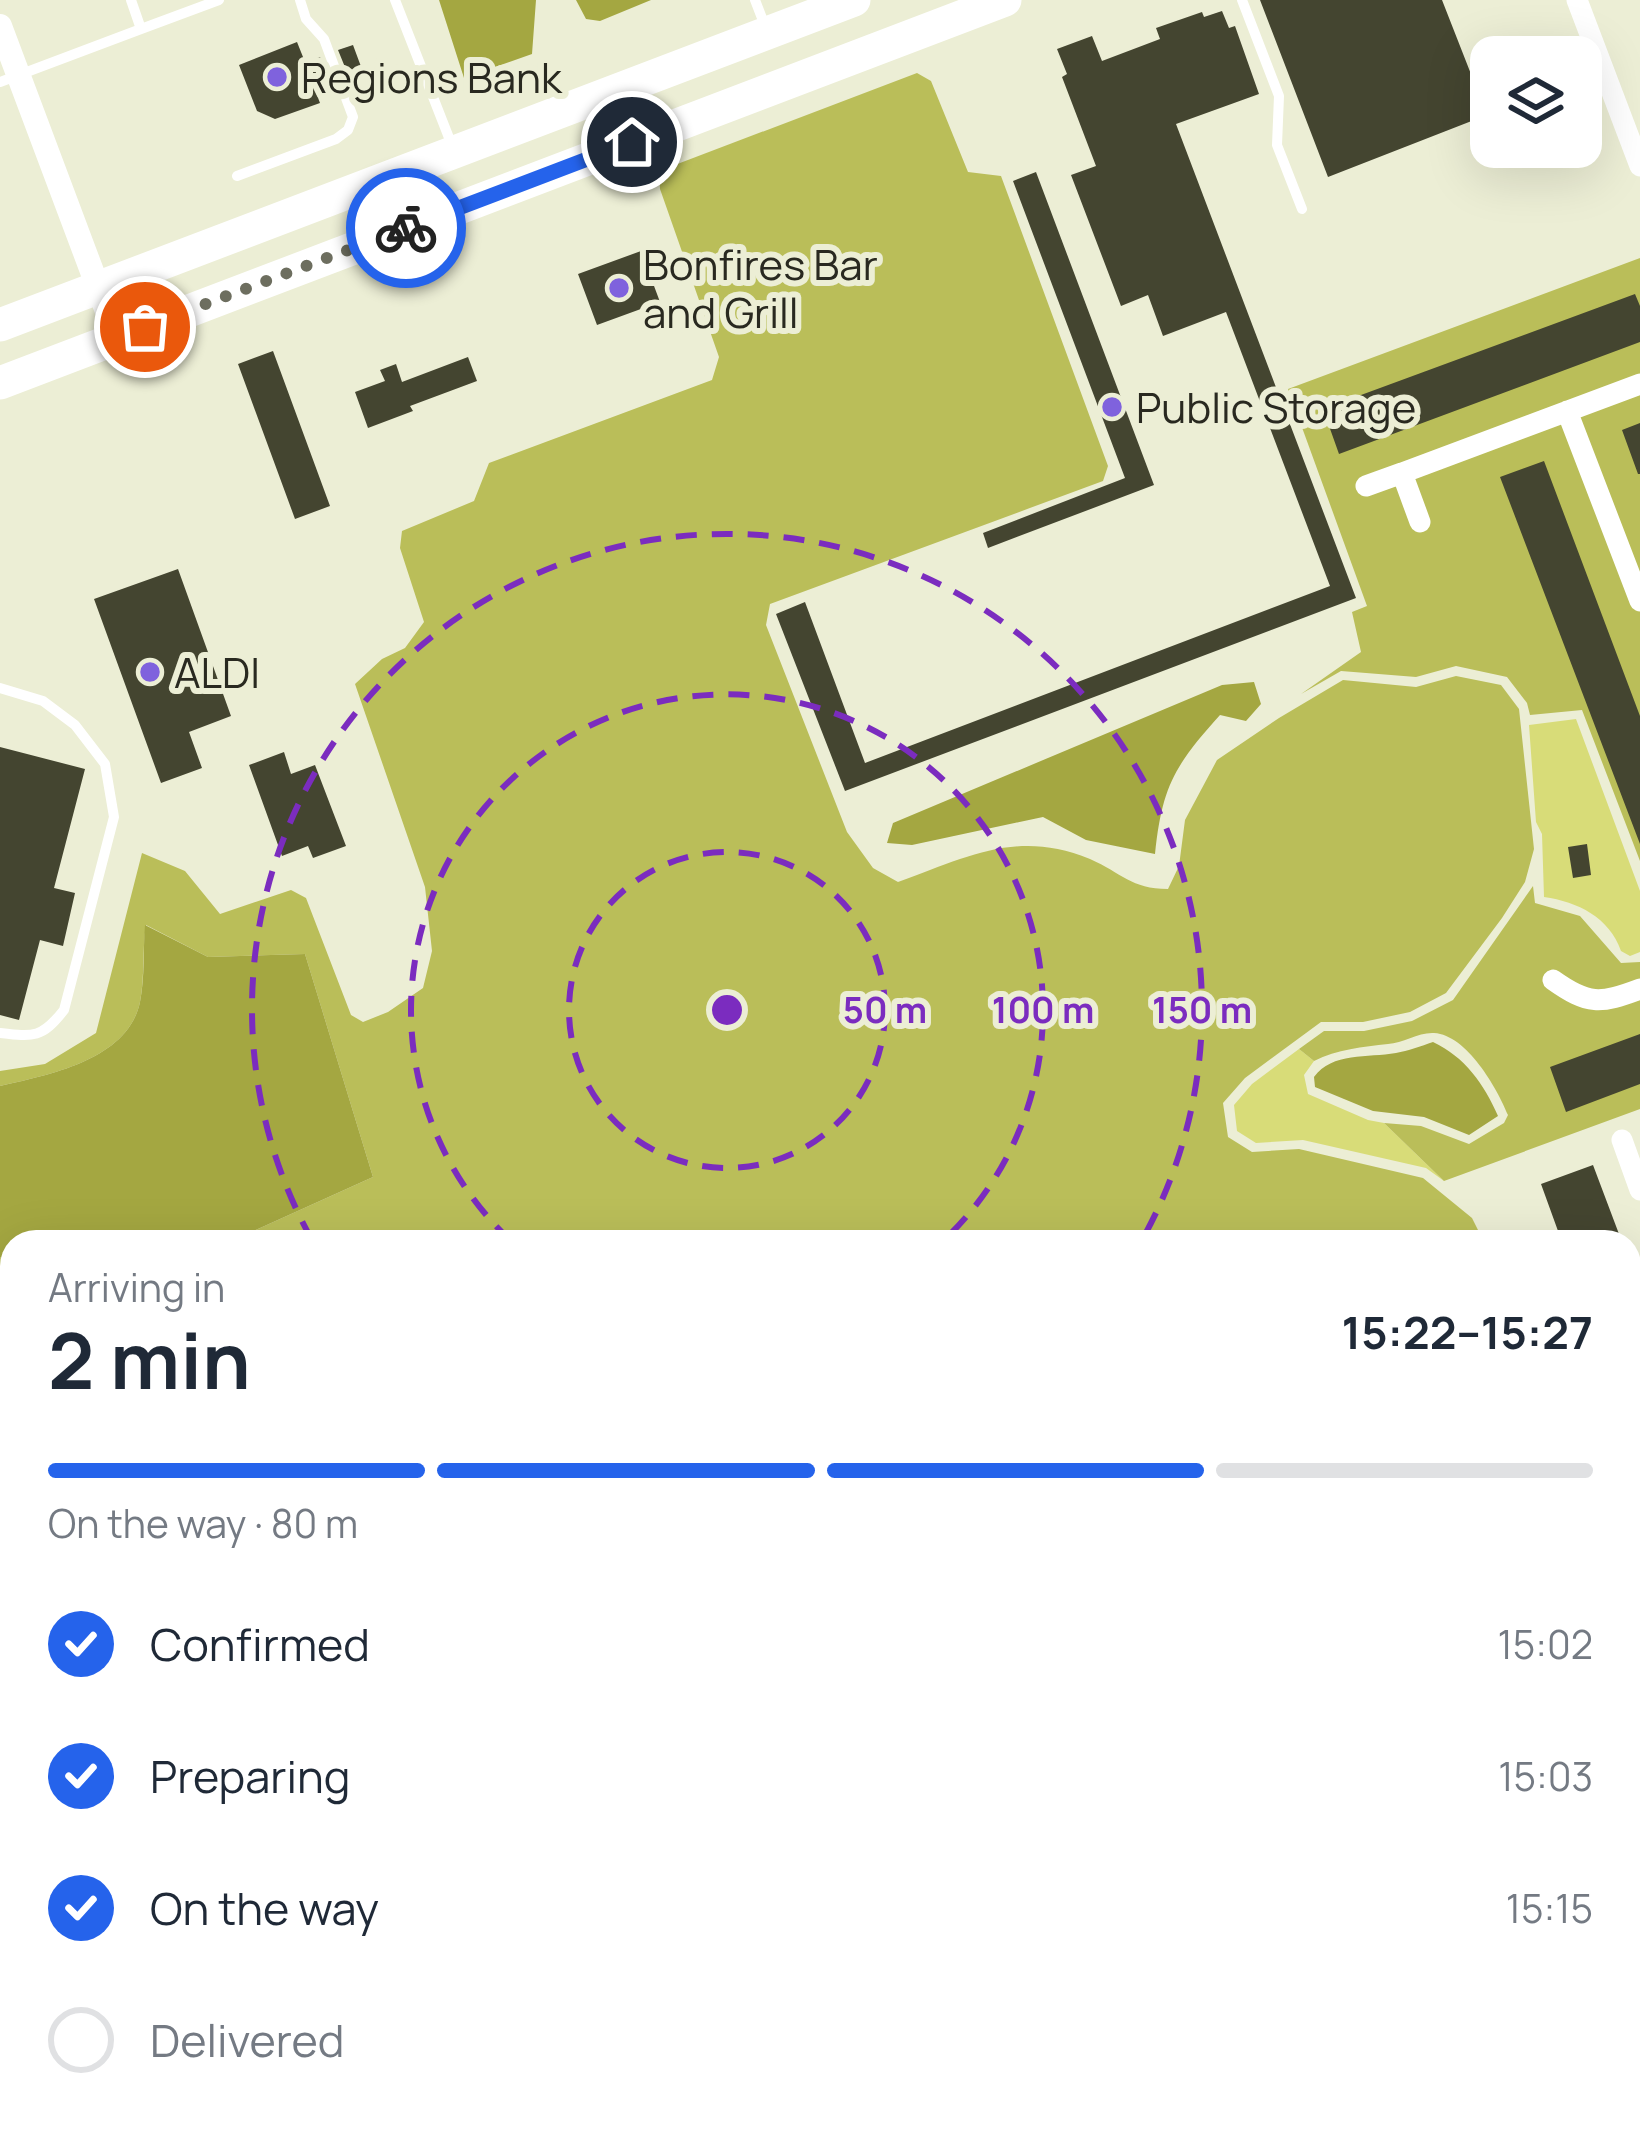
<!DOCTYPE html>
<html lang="en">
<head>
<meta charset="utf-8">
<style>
	body { margin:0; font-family:Manrope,sans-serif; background:#f2f2f3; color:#1f2937; height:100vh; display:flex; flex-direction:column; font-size:45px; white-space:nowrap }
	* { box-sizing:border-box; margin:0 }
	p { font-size:39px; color:#747a83 }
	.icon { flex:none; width:66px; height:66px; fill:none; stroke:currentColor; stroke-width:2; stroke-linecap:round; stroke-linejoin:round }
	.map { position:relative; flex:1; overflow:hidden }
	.sheet { position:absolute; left:0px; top:1230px; width:1641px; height:900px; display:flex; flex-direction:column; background:#fff; border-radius:36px 36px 0 0; box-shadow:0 12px 48px #0002 }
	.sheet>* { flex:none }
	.tools { position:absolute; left:1470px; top:36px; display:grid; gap:24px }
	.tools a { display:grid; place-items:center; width:132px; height:132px; border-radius:24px; background:#fff; box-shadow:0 12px 48px #0002; font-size:60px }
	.pin { position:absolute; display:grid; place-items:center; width:102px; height:102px; color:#fff; margin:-51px; border:6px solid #fff; border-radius:50%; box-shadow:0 3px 12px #0007 }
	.courier { position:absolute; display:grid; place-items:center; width:120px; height:120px; margin:-60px; border:9px solid #2563eb; border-radius:50%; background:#fff; color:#222; box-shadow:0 3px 15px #0007 }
	.overview em { font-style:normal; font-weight:700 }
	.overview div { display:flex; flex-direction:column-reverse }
	.overview { display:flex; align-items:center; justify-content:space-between; height:204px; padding:0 48px }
	h1 { font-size:78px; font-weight:700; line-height:90px }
	.bar { display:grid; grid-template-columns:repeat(4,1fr); gap:18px 12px; align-content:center; height:144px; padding:0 48px }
	.bar i { height:15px; border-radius:9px; background:#e0e1e3 }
	.bar .current { background:#2563eb }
	.bar p { grid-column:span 4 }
	ol { padding:0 48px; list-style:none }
	li { display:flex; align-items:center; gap:36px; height:132px }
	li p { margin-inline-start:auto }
	li .icon { padding:12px; border-radius:50%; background:#2563eb; color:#fff; stroke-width:4 }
	li:last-child { color:#747a83 }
	li i { width:66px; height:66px; border:6px solid #e0e1e3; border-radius:50% }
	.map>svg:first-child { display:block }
</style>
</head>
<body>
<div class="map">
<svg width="1640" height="2130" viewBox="0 0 1640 2130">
	<rect width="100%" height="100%" fill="#eceed5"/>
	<path fill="#d8dc78" d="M1576 719 1640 891V952L1630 956 1621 951C1609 917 1578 902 1544 897L1542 834 1536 822 1529 725Z
		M1299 1049 1314 1061 1304 1075 1308 1094 1368 1120 1384 1123 1444 1181 1426 1168 1303 1140 1256 1143 1237 1131 1234 1105 1252 1084Z"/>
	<path fill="#babe59" d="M917 73 931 81 968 172 1001 176 1108 466 1103 481 770 604 766 625 847 832 873 868 898 882C968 857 1017 829 1090 859 1122 873 1131 889 1168 889L1179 866 1185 820 1217 760 1279 718 1343 680 1416 687 1456 676 1501 685 1519 709 1534 849 1525 882 1502 918 1446 993 1410 1012 1363 1022H1321L1245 1078 1223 1103 1228 1137 1252 1152 1299 1149 1423 1178 1472 1218 1484 1242H189L249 1233 373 1177 305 954 208 957 146 925C142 949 145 977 140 1002 128 1060 48 1075 0 1086V1071L45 1064 96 1033 142 853 185 871 220 914 291 890 306 898 351 1015 363 1022 388 1012 423 988 432 951 425 887 355 684 382 659 405 648 424 622 400 548 402 531 474 501 489 463 712 380 719 357 660 189 659 171Z
		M1640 258V861L1582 710 1530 715 1527 703 1507 677 1456 666 1416 677 1341 671 1301 694 1361 652 1352 612 1367 606 1288 389Z
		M1533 886 1535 903 1580 916 1621 963 1640 962V1109L1444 1181 1384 1123 1421 1126 1469 1144 1504 1123 1508 1115C1497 1088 1467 1035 1434 1033 1419 1032 1403 1043 1388 1044 1363 1047 1337 1049 1314 1061L1299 1049 1324 1031H1364L1412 1021 1453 1000Z
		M0 1257 12 1265V1906L0 1910Z
		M1629 1644 1640 1654V2130H1244L1242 2118H1629Z
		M923 2118H1020L1024 2130H927Z"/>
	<path fill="#a4a741" d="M439 0H536L532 54 464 78Z
		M576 0H651L600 21 586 19Z
		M1254 682 1261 704 1246 721 1220 715C1175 765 1162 786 1155 854L1086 840 1043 817 912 845 887 843 893 823 1222 685Z
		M145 925 208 957 305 954 373 1177 249 1233 189 1242H12V1265L0 1257V1086C48 1075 128 1060 140 1002 145 977 143 949 145 925Z
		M1433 1042C1465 1057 1484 1084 1498 1116L1469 1135 1424 1117 1373 1111 1315 1087 1314 1077C1332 1052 1368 1058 1396 1053 1408 1051 1421 1046 1433 1042Z
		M1640 1511V1601L1629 1592V1512Z
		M155 2118H310L281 2130H115Z
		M546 2118H850L853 2129 517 2130Z
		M1020 2118H1242L1244 2130H1024Z"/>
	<path fill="#444530" d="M1260 0H1442L1487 115 1328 177Z
		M1222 11 1229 28 1235 26 1259 94 1176 124 1356 598 845 791 776 614 805 602 865 763 1330 586 1226 312 1163 336 1148 295 1121 306 1071 175 1096 166 1062 77 1067 74 1057 49 1092 36 1102 61 1160 39 1156 28 1202 12 1204 17Z
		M297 42 305 62 320 57 330 84 315 90 320 103 275 119 257 111 239 65Z
		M353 45 363 72 349 77 338 50Z
		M1036 172 1154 485 988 548 983 533 1125 478 1013 181Z
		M641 251 660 302 597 325 578 274Z
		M1635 294 1640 306V342L1339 454 1323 409Z
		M273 351 330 506 295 519 238 364Z
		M468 357 477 381 410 406 413 411 368 428 355 392 385 381 380 370 396 364 402 382Z
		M1640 423V474H1638L1622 430Z
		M1544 461 1640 716V844L1500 477Z
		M178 569 231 716 189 732 202 768 161 783 94 599Z
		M0 747 85 769 54 888 75 893 63 946 40 940 19 1020 0 1015Z
		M284 752 291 774 315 765 346 846 313 858 308 846 282 856 249 765Z
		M1587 844 1591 875 1573 878 1568 847Z
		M1640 1034V1084L1566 1112 1550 1067Z
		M1593 1165 1622 1242H1562L1541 1184Z"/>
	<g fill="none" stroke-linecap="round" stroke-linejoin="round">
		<path stroke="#fff" stroke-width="10" d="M131 0 141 29 219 0
			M395 0 453 148
			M755 0 767 31
			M1242 0 1279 96 1277 145 1302 209
			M0 82 141 29
			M237 176 336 139 348 130 353 117 324 39 306 19 300 0
			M0 688 43 701 75 725 105 764 114 817 64 1010C42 1038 34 1037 0 1033
			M346 2130 378 2118"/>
		<path stroke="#fff" stroke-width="21" d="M1577 0 1640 166
			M1567 411 1640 601
			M1366 486 1402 473
			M1420 522 1402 473 1640 384
			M1553 980C1588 1005 1600 1004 1640 989
			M1622 1140 1640 1190"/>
		<path stroke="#fff" stroke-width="24" d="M0 26 117 338"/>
		<path stroke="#fff" stroke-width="33" d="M0 325 854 0
			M0 383 1005 0"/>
	</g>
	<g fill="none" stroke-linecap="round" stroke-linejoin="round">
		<path stroke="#6d6e5f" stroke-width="12" stroke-dasharray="0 21.6" d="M145 327 406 228"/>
		<path stroke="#2563eb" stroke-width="15" d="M406 228 632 142"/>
	</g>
	<g fill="none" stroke="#7b2cbf" stroke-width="6" stroke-dasharray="21 15">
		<circle cx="727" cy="1010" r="158"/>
		<path d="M511 1241A316 316 0 1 1 943 1241"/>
		<path d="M312 1240A475 475 0 1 1 1142 1240"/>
	</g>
	<g fill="#7f62dd" stroke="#eceed5" stroke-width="4.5">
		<circle cx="277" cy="77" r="12"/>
		<circle cx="619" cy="288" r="12"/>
		<circle cx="1112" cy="407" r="12"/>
		<circle cx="150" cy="672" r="12"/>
	</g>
	<g text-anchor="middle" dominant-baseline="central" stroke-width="12" stroke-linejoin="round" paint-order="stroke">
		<g font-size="42" fill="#292920" stroke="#eceed5" text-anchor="start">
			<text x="301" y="77">Regions Bank</text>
			<text x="643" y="264">Bonfires Bar<tspan x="643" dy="48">and Grill</tspan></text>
			<text x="1136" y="407">Public Storage</text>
			<text x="174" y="672">ALDI</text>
		</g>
	</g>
	<circle cx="727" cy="1010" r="18" fill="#7b2cbf" stroke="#eceed5" stroke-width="6"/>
	<g font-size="36" text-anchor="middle" font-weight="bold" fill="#7b2cbf" stroke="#eceed5" stroke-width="12" stroke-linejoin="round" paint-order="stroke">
		<text x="885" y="1023">50 m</text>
		<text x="1043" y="1023">100 m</text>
		<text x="1202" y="1023">150 m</text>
	</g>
</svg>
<div class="tools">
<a><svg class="icon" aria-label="layers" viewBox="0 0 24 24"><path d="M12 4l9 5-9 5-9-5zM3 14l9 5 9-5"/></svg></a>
</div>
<div class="pin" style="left:145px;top:327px;background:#ea580c"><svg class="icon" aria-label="bag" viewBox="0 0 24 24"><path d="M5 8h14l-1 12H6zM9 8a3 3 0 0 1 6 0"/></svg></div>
<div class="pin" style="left:632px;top:142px;background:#1f2937"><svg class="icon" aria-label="home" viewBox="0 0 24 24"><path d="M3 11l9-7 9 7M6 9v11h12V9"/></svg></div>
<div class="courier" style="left:406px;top:228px"><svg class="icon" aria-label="bike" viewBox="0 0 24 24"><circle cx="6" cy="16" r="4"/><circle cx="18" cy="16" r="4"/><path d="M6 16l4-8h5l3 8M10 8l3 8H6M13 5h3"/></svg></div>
<section class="sheet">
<div class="overview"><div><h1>2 min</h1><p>Arriving in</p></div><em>15:22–15:27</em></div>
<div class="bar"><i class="current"></i><i class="current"></i><i class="current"></i><i></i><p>On the way · 80 m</p></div>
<ol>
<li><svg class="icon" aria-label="check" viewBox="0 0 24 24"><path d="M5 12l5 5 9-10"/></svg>Confirmed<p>15:02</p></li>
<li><svg class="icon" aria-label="check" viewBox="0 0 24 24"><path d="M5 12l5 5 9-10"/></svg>Preparing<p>15:03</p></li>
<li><svg class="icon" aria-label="check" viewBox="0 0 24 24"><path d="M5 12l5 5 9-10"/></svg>On the way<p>15:15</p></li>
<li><i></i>Delivered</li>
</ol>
</section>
</div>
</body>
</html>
